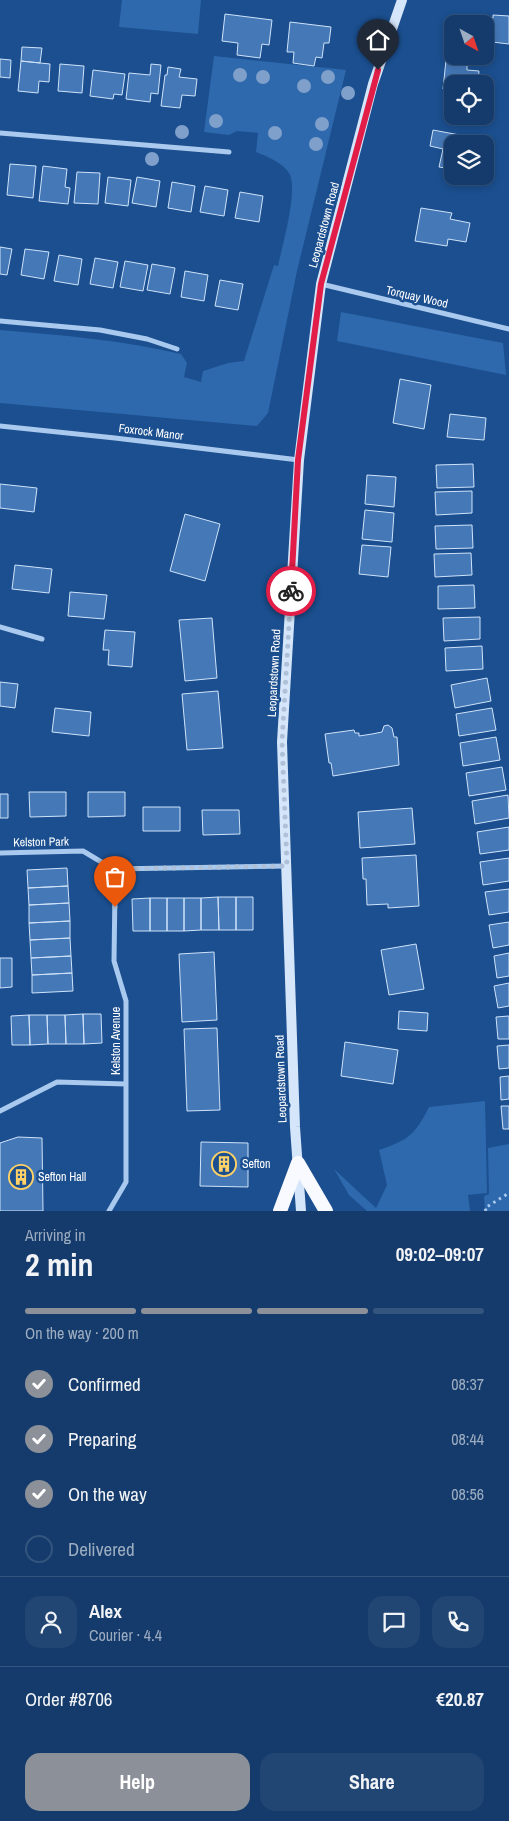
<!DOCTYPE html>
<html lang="en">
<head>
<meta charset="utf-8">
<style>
	body { margin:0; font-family:"Archivo Narrow",sans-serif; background:#214673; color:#f1f3f6; height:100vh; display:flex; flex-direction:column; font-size:19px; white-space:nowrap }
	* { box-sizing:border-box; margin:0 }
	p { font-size:16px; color:#9dadc1 }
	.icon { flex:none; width:28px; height:28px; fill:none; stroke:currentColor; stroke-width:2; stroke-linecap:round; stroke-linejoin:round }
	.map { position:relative; height:1211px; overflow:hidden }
	.sheet { display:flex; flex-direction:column; background:#143b6b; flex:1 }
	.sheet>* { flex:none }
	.needle { width:32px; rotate:140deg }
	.controls { position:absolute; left:444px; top:15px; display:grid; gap:10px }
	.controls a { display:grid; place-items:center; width:50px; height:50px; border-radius:10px; background:#143b6b; box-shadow:0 2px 8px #0003,0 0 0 1px #33557e; font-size:25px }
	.pin { position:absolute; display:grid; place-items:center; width:42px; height:42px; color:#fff; margin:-51px -21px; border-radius:50% 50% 50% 0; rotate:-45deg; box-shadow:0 0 5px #0007 }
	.pin .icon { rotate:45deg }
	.courier { position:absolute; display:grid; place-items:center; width:50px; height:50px; margin:-25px; border:4px solid #e11d48; border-radius:50%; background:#fff; color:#222; box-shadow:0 1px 6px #0007 }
	.summary em { font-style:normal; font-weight:700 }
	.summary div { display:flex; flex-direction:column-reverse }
	.summary { display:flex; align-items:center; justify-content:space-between; height:85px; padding:0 25px }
	h1 { font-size:32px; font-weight:700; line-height:38px }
	.bar { display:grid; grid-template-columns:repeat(4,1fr); gap:8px 5px; align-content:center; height:60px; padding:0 25px }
	.bar i { height:6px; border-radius:4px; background:#33557e }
	.bar .on { background:#8c9099 }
	.bar p { grid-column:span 4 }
	.line { display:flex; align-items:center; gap:12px; padding:0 25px; border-top:1px solid #33557e }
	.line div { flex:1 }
	.round { display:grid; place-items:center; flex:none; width:52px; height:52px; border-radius:15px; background:#214673 }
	ol { padding:0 25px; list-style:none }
	li { display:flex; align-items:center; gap:15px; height:55px }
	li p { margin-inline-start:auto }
	li .icon { padding:5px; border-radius:50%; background:#8c9099; color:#fff; stroke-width:4 }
	li:last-child { color:#9dadc1 }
	li i { width:28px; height:28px; border:2px solid #33557e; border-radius:50% }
	.primary-button { display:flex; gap:10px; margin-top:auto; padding:10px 25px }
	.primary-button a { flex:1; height:58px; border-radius:15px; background:#8c9099; color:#fff; font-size:20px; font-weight:700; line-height:58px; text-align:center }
	.primary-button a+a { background:#214673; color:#f1f3f6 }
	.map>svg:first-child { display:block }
</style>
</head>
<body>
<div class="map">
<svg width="509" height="1211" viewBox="0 0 509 1211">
	<rect width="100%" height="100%" fill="#1b4f8f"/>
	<path fill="#2e69ad" d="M122 0H201L198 34 119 27Z
		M214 56 346 70 297 271 268 413 257 426 0 403V330C61 335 121 340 181 354L187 363 184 377 201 382 203 371 228 363 244 361 274 265 278 266C282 246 299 189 289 173 283 163 266 156 256 152L258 133 237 131 229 135 204 132Z
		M341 312 503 343 506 375 337 341Z
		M485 1101 487 1193 468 1195 470 1211H367L349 1195 334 1169 376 1208 387 1185 379 1150C408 1140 415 1135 429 1107Z
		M509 1144V1211H485L484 1196 489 1194 488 1148Z"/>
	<path fill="#4478b7" stroke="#cfe3fa" d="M225 14 272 20 269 45 262 44 260 58 237 55 238 43 222 41Z
		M493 15 509 16V44L492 42V46H485V24H473L474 17 493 18Z
		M290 22 331 27 329 43H324L322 58 316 57 314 66 293 63 294 52H287Z
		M22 47 42 48 40 63 21 61Z
		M0 59 11 60 10 78 0 77Z
		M446 60 467 62V70L479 71 478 84H452V90L443 89Z
		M21 61 50 64 49 82 39 81 38 93 18 91Z
		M60 64 84 66 82 93 58 91Z
		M151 64 161 65 158 94 151 93 150 102 126 99 129 73 150 75Z
		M168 67 181 69 179 77 197 79 195 96 182 95 180 108 161 106 165 75H167Z
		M93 70 125 74 122 95 114 94 113 99 90 96Z
		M433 130 465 136 464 143 465 144H452V169L439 167 443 149 430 146Z
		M10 164 36 166 33 198 7 195Z
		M43 166 67 169 65 187 70 188 68 204 39 201Z
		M77 172 100 173 98 204 74 203Z
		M108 177 131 180 128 206 105 203Z
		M137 177 160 181 156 207 132 203Z
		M172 182 195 186 191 212 168 208Z
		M205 186 228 190 224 216 200 212Z
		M240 192 263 196 259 222 235 218Z
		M421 208 452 213 450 219 470 223 466 242 448 239 447 246 415 241Z
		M0 247 12 249 7 275 0 274Z
		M25 249 49 252 44 279 21 275Z
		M59 255 82 259 78 285 54 281Z
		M95 258 118 262 113 288 90 284Z
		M125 261 148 265 143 291 120 287Z
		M152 264 175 268 170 294 147 290Z
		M185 271 208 275 204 301 181 297Z
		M220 280 243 284 238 310 215 306Z
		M400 379 431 385 424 429 393 423Z
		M450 414 486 418 484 440 447 437Z
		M473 464 474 487 437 488 436 465Z
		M367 475 396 477 394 507 365 504Z
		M0 484 37 488 34 512 0 508Z
		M472 491V513L436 515 435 492Z
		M365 510 394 513 392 542 362 539Z
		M185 514 220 524 205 581 170 571Z
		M472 525 473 548 436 549 435 526Z
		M362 545 391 547 388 577 359 574Z
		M471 553 472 575 435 577 434 554Z
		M15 565 52 569 49 593 12 589Z
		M474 585 475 608 438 609V586Z
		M70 592 107 595 104 619 68 616Z
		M480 617V639L444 641 443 618Z
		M212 618 217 678 185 681 179 620Z
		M105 630 135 632 132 667 108 665 109 650H103Z
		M482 646 483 669 446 671 445 648Z
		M487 678 491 701 455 708 451 685Z
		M0 682 18 684 15 708 0 706Z
		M218 691 223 748 187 750 182 694Z
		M55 708 91 712 89 736 52 732Z
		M492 708 496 730 459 736 456 714Z
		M388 725 392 728 394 737H397L399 765 333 776 331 763H329L325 734 354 730 355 733H359V736L372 734 382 732 384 726Z
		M496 737 500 760 463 766 460 743Z
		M502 767 506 790 469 796 466 773Z
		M29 792H66V816L30 817Z
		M88 792H125V816L88 817Z
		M0 794H8V818H0Z
		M508 795 509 818 475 824 472 801Z
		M143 807H180V831H143Z
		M412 808 415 844 360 848 358 812Z
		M202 810H239L240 834 203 835Z
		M509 827V850L480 854 477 832Z
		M416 855 419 906 388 908V904L367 905 366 879H363L362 858Z
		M509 858V881L483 885 480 862Z
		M67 868 68 886 28 888 27 870Z
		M68 886 69 903 29 905 28 888Z
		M509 889V912L489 915 485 892Z
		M218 897H236V930H219Z
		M218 897 219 930H201V898Z
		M236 897H253V930H236Z
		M150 898H167V931H150Z
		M150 898V931H133L132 899Z
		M167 898H184V931H167Z
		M184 898H201V930L184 931Z
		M69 903 70 921 29 923V905Z
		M70 921V938L30 940 29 923Z
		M509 922V945L493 948 489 925Z
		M70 938 71 956 31 958 30 940Z
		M416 944 424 989 389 995 381 950Z
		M214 952 217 1020 182 1022 179 954Z
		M509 953V976L497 978 494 956Z
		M71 956 72 973 32 975 31 958Z
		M0 958H12V987L0 988Z
		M72 973 73 991 32 993V975Z
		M509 983V1006L498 1008 494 986Z
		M399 1011 428 1013 427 1031 398 1029Z
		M83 1014H101L102 1043 84 1044Z
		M83 1014 84 1044H66L65 1015Z
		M29 1015 30 1045H12L11 1016Z
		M29 1015H47L48 1044 30 1045Z
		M47 1015H65L66 1044H48Z
		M509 1016V1039H498L496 1017Z
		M217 1028 220 1110 187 1111 184 1029Z
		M345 1042 398 1050 393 1084 341 1076Z
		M509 1045V1068L499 1069 497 1046Z
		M509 1076V1099L501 1100 500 1077Z
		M501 1106H509V1129H503Z
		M18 1137 42 1138 43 1211H0V1143Z
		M201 1142 248 1143V1187L200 1186Z"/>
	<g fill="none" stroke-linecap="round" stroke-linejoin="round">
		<path stroke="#a9c9ee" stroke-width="3" stroke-dasharray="2.5 4" stroke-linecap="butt" d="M486 1211 485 1208 509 1193"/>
		<path stroke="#a9c9ee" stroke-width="5" d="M0 133 229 152
			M321 284 509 329
			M0 321 100 330 147 339 177 349
			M0 426 115 438 299 460
			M0 627 42 639
			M0 853 83 851 113 869 287 866
			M0 1111 57 1082 126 1084
			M109 1211 126 1182V1001L114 961 115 889 113 869"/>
		<path stroke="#d6e6fa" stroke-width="10" d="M301 1211 295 1127 282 742 299 460 321 284 373 84 402 0"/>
		<path stroke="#f8faff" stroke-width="14" d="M298 1163 326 1211
			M280 1211 298 1163"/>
	</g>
	<g fill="#7ea0ca">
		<circle cx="240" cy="75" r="7"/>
		<circle cx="263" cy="77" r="7"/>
		<circle cx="328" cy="77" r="7"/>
		<circle cx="304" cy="86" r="7"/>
		<circle cx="348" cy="93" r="7"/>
		<circle cx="216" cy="121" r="7"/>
		<circle cx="322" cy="124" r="7"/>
		<circle cx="182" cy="132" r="7"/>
		<circle cx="275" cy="133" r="7"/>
		<circle cx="316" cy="144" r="7"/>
		<circle cx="152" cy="159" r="7"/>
	</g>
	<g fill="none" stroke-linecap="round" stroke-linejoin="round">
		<path stroke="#afc1d8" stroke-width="5" stroke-dasharray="0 9" d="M115 907 113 869 287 866 282 742 291 591"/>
		<path stroke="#e11d48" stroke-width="6" d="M291 591 298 460 321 284 378 70"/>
	</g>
	<defs>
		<symbol id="building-ring" viewBox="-11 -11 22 22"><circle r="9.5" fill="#1b4f8f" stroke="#ffd166" stroke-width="1.5"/><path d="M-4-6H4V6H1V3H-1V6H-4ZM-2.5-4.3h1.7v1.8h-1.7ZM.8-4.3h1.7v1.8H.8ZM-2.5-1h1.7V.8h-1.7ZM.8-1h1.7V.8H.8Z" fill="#ffd166"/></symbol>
	</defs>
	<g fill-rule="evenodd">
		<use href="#building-ring" x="210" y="1150" width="28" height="28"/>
		<use href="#building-ring" x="7" y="1163" width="28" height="28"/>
	</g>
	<g text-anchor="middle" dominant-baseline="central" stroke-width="5" stroke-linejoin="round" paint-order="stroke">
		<g font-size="12" fill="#fff" stroke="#1b4f8f">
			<text transform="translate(324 225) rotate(-75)">Leopardstown Road</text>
			<text transform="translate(417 297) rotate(13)">Torquay Wood</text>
			<text transform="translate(151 432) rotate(7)">Foxrock Manor</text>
			<text transform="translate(274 673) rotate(-87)">Leopardstown Road</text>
			<text transform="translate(41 842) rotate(-1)">Kelston Park</text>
			<text transform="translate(116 1041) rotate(-90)">Kelston Avenue</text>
			<text transform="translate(281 1079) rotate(-92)">Leopardstown Road</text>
		</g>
		<g font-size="12" fill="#fff" stroke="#1b4f8f" text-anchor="start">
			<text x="242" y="1164">Sefton</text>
			<text x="38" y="1177">Sefton Hall</text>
		</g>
	</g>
</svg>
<div class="controls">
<a><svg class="needle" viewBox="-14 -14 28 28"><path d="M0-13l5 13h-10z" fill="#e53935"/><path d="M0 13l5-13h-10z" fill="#9dadc1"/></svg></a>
<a><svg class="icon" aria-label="locate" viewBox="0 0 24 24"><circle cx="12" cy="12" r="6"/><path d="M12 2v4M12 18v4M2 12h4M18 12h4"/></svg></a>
<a><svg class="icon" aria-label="layers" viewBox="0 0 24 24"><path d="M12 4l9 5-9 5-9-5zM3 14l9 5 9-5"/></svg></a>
</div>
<div class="pin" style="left:115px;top:907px;background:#ea580c"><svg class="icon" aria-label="bag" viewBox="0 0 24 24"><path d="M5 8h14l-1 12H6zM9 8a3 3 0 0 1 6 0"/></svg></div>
<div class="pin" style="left:378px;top:70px;background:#1f2937"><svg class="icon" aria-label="home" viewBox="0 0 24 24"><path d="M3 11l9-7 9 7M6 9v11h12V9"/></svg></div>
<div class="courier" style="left:291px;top:591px"><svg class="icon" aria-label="bike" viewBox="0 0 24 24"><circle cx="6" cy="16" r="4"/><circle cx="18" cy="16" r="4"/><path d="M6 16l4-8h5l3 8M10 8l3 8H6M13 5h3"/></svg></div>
</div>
<section class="sheet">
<div class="summary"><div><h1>2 min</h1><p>Arriving in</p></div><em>09:02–09:07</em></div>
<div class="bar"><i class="on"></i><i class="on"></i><i class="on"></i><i></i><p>On the way · 200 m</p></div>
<ol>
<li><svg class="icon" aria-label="check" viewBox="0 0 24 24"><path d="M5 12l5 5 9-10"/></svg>Confirmed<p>08:37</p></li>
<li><svg class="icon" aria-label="check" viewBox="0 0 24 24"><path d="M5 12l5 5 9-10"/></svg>Preparing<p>08:44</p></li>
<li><svg class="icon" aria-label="check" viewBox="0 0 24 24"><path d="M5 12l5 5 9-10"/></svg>On the way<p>08:56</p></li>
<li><i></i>Delivered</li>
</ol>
<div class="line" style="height:90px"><a class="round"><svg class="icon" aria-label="person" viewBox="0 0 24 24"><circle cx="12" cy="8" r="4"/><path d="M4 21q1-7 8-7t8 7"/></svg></a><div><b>Alex</b><p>Courier · 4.4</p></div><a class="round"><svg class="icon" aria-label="chat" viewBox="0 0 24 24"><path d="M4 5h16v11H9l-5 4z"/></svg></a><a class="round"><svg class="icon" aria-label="phone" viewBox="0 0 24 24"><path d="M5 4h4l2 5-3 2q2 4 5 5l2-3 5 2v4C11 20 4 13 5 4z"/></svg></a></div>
<div class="line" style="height:65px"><div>Order #8706</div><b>€20.87</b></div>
<div class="primary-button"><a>Help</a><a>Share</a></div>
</section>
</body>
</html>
